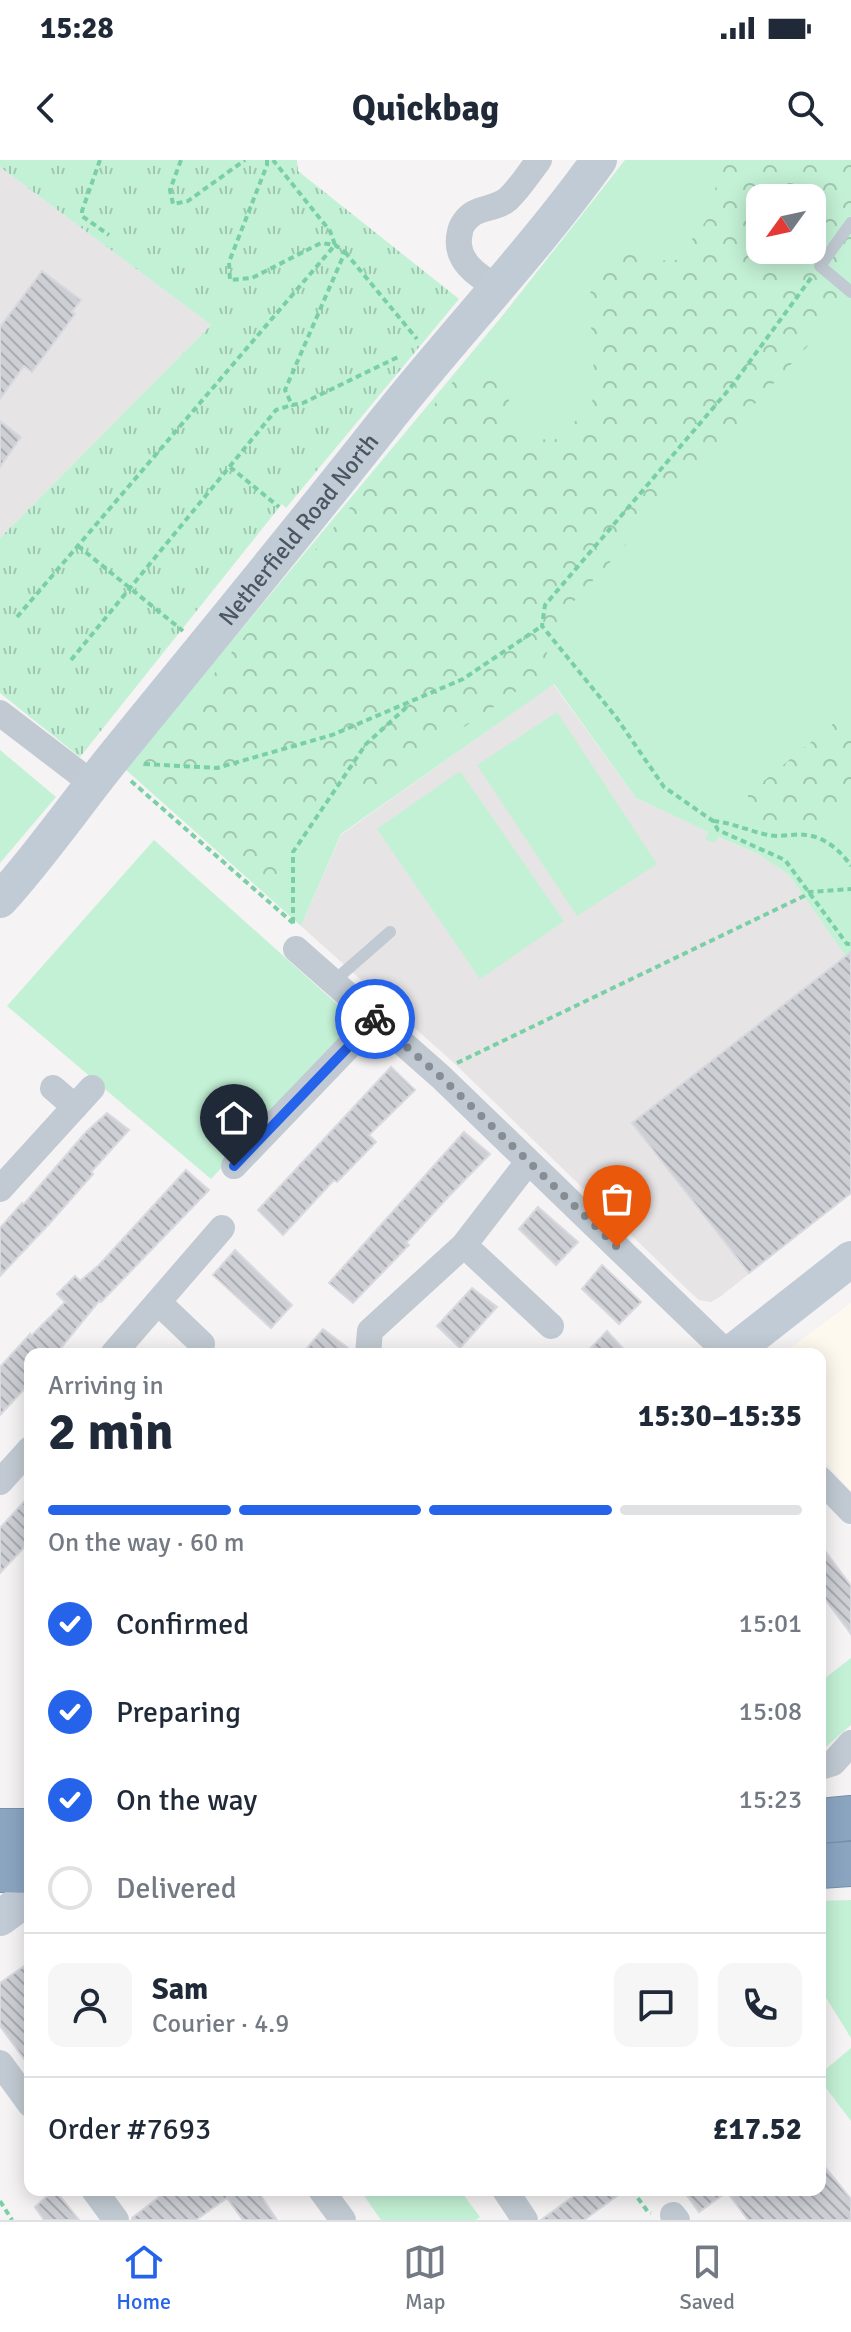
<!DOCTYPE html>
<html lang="en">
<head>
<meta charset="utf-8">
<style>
	body { margin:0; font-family:Signika,sans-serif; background:#f6f6f7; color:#1f2937; height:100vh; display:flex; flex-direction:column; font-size:30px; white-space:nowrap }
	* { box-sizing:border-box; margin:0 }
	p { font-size:26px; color:#747a83 }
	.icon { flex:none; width:44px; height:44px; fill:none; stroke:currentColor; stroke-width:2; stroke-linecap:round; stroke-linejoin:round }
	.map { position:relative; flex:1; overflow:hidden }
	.details { position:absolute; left:24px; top:1188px; width:802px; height:848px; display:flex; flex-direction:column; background:#fff; border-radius:16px; box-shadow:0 4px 20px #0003 }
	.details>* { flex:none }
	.needle { width:52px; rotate:237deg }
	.buttons { position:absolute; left:746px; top:24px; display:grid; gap:16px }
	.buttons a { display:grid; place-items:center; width:80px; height:80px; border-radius:16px; background:#fff; box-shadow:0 4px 20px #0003; font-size:40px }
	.pin { position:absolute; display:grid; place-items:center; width:68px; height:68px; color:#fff; margin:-82px -34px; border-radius:50% 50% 50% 0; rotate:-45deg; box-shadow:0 0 8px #0007 }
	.pin .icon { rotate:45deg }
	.courier { position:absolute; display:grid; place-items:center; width:80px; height:80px; margin:-40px; border:6px solid #2563eb; border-radius:50%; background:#fff; color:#222; box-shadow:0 2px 10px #0007 }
	.summary em { font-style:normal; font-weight:700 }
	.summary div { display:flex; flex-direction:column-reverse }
	.summary { display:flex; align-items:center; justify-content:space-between; height:136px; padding:0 24px }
	h1 { font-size:52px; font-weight:700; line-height:60px }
	.bar { display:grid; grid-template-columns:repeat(4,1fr); gap:12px 8px; align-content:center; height:96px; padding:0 24px }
	.bar i { height:10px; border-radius:6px; background:#e0e1e3 }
	.bar .active { background:#2563eb }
	.bar p { grid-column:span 4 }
	.line { display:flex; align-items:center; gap:20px; padding:0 24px; border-top:2px solid #e0e1e3 }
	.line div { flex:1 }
	.round { display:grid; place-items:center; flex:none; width:84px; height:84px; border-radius:16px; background:#f6f6f7 }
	ol { padding:0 24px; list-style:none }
	li { display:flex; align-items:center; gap:24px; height:88px }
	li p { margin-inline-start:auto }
	li .icon { padding:8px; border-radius:50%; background:#2563eb; color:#fff; stroke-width:4 }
	li:last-child { color:#747a83 }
	li i { width:44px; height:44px; border:4px solid #e0e1e3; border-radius:50% }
	.status { display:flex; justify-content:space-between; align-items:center; height:56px; padding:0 40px; background:#fff; direction:ltr }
	.status svg { height:22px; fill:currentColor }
	header { display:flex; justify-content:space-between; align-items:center; height:104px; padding:0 24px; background:#fff; font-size:36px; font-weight:700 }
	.tabs { display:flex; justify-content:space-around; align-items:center; height:112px; border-top:2px solid #e0e1e3; background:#fff; font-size:22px; color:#747a83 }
	.tabs a { display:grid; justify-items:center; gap:4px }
	.tabs .active { color:#2563eb }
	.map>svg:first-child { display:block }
</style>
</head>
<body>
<div class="status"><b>15:28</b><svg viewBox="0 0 49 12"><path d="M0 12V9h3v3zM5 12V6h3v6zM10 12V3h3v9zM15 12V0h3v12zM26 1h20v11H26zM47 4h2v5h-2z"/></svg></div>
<header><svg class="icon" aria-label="back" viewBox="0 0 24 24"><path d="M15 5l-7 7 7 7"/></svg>Quickbag<svg class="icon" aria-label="search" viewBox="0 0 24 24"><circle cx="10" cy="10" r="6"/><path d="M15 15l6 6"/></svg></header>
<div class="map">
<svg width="851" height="2060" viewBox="0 0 851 2060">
	<defs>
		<pattern id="forest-crowns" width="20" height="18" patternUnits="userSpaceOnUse" patternTransform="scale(2)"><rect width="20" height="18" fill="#c3f1d5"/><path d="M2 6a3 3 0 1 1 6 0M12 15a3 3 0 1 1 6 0" fill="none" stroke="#a0c6b0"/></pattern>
		<pattern id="park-tufts" width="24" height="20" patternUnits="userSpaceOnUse" patternTransform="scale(2)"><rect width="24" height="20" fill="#c3f1d5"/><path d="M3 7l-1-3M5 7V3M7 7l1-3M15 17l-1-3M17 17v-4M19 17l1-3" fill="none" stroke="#a0c6b0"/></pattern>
		<pattern id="building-back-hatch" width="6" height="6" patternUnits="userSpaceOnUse" patternTransform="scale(2)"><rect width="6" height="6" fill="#cdcfd5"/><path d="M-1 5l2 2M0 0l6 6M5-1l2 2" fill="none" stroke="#a8abb0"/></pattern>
	</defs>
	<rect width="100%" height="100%" fill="#f5f3f3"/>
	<path fill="#fdf9ef" d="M851 1143V1331L820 1297V1194H782Z"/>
	<path fill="#e6e4e5" d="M0 7 211 165 0 378Z
		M553 524 636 638 708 672 705 679 717 677 758 694 789 715 851 804V1033L721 1136 711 1142 699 1140 690 1132 455 904 301 766 341 675Z"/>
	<path fill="#c3f1d5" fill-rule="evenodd" d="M625 0H851V804L789 715 758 694 718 677 714 683 705 679 708 672 636 638 554 524 341 674 301 766 125 609 503 155ZM760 38H812V90H760Z
		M557 552 657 704 577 756 477 605Z
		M0 590 56 637 0 703Z
		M460 611 564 761 480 819 377 669Z
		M154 680 356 861 211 1019 7 846Z
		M851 1498V1565L820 1592V1522Z
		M851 1740V1878L820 1828V1741Z
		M851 1888V1961L820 1920V1914Z
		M360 2030H460L480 2057 476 2060H381Z"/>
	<path fill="url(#forest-crowns)" fill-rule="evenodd" d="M701 0H851V92L843 102 836 155 567 449 548 490 539 516 367 633 323 631 283 687 279 732 138 607 455 219 480 209 505 232 521 266 551 283 592 246 594 194 588 138 604 101 626 84 650 101 676 100 709 57 717 21ZM760 38H812V90H760Z
		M851 549V647L825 667 806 666 770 670 749 660 748 634Z"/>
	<path fill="url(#park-tufts)" d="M0 0H297L298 11 459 139 286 348 282 344 80 597 0 533V378L211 165 0 7Z"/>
	<path fill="url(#building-back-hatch)" stroke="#d7d9de" stroke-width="2" d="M42 111 81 140 72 152 75 154 32 212 24 206 0 239V167Z
		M0 261 21 277 0 307Z
		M851 792V1033L749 1113 632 963Z
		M391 907 415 930 369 975 376 982 337 1022 334 1020 283 1075 258 1050Z
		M107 953 129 970 91 1012 93 1014 49 1064 0 1116V1068L22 1043 24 1044 86 972Z
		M464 972 490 994 450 1035 406 1083 409 1085 353 1143 329 1123Z
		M186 1010 209 1030 101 1142 99 1141 56 1194H30V1223L0 1255V1207L30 1174V1177L65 1142 57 1134 75 1116 80 1121 99 1105Z
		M538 1047 578 1082 556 1105 519 1069Z
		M235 1090 292 1145 271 1168 213 1115Z
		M602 1105 641 1142 619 1164 582 1129Z
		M472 1128 497 1147 460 1188 437 1166Z
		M323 1169 352 1191V1194H302Z
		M607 1171 628 1194H585Z
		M30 1335V1381L0 1413V1368Z
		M820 1384 851 1426V1474L820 1432Z
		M30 1802V1907L0 1866V1823Z
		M820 2001 851 2039V2060H748L727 2032 699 2052 683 2030H820Z
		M54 2030H55L79 2060H44L35 2047Z
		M168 2030H257L277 2060H243L227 2038 196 2060H132V2058Z
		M582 2030H625L584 2060H541Z"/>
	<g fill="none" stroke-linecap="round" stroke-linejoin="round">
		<defs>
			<path id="highway" d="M820 1661 851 1658
				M0 1671H30
				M820 1706 851 1704
				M0 1710 30 1711"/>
		</defs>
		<use href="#highway" stroke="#7690ad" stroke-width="46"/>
		<path stroke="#7ad0a6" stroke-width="4" stroke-dasharray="6 4" stroke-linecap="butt" d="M100 0 82 51V56L109 75
			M181 0 170 30 173 44 188 41 245 0
			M267 0V5L229 102 230 120 252 118 321 83 335 85 345 92 285 230 292 245 303 243 398 197
			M345 92 417 179
			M811 118 731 227 545 445 542 466 616 557 664 627 713 661 718 670 785 700 847 784H851
			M230 307 279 347
			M78 386 183 471
			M17 457 335 85 330 71 273 0
			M71 500 276 250 292 245
			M144 604 217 608 332 575 463 519 542 466
			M131 621 293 763V767
			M713 661C733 663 749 671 768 675 780 678 794 673 806 675 825 677 841 691 851 706
			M293 763V692L366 584 410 544
			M457 903 804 736 809 732 851 729
			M632 2030 648 2052 651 2053
			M0 2041 12 2060"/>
		<path stroke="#c1cad2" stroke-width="12" d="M851 63 820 106 851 132
			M334 821 390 772"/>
		<path stroke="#c1cad2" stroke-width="26" d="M499 128C477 116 453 100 460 72 461 65 467 57 474 53 485 47 498 48 508 39 520 28 529 13 539 0
			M0 553 94 625
			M296 789 441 917 728 1194
			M53 928 75 947
			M234 1006 375 859
			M0 1029 92 928
			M464 1085 551 1166
			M158 1142 202 1184
			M113 1194 222 1068
			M368 1194 370 1171 464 1085 528 1002
			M820 1319 851 1351
			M0 1322 30 1289
			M820 1607 833 1603 851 1583
			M0 1903 30 1944
			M94 2030 116 2060
			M321 2030 343 2060
			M505 2030 525 2060
			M673 2055 677 2060"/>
		<g stroke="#c1cbd6" stroke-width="36">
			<path id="s1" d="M0 740C41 695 75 645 113 598 204 486 295 376 384 263 454 174 533 92 599 0"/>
			<path d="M730 1194 851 1099"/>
			<path d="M0 1758 30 1736"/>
		</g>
		<use href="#highway" stroke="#8ba5c1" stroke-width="44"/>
	</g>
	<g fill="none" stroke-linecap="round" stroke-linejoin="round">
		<path stroke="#868d94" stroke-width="8" stroke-dasharray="0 14.4" d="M375 859 441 917 617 1087"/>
		<path stroke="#2563eb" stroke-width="10" d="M234 1006 375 859"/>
	</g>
	<g text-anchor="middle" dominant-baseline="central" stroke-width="8" stroke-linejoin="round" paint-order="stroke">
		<g font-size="24" fill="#4a5661" stroke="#fff">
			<text stroke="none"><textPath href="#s1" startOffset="476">Netherfield Road North</textPath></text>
		</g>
	</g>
</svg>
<div class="buttons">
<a><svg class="needle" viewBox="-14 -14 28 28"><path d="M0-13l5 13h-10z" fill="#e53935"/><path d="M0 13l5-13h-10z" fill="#747a83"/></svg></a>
</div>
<div class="pin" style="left:617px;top:1087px;background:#ea580c"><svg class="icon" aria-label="bag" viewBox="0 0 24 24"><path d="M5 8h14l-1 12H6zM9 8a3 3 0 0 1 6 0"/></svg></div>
<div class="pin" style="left:234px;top:1006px;background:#1f2937"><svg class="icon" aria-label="home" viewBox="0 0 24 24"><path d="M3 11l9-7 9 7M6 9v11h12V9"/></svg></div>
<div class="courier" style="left:375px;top:859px"><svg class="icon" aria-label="bike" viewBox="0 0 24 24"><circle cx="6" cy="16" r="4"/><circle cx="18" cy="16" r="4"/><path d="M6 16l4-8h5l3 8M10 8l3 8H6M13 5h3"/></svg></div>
<section class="details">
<div class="summary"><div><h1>2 min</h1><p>Arriving in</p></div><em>15:30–15:35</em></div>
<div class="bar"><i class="active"></i><i class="active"></i><i class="active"></i><i></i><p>On the way · 60 m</p></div>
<ol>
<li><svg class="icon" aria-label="check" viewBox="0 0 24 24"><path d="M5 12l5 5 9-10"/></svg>Confirmed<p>15:01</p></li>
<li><svg class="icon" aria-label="check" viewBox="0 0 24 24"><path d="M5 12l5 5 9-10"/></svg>Preparing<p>15:08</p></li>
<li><svg class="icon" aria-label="check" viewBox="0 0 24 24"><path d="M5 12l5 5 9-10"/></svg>On the way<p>15:23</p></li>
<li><i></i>Delivered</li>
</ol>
<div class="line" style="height:144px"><a class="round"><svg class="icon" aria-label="person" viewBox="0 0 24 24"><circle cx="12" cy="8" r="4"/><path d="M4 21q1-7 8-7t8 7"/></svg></a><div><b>Sam</b><p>Courier · 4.9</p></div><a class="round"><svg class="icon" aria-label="chat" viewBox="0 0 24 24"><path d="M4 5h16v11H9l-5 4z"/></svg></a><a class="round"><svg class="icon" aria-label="phone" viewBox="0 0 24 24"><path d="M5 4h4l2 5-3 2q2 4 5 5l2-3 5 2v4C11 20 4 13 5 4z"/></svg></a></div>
<div class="line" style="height:104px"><div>Order #7693</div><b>£17.52</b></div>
</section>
</div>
<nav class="tabs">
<a class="active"><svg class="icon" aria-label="home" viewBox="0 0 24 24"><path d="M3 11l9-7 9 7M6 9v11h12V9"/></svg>Home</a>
<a><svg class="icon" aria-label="map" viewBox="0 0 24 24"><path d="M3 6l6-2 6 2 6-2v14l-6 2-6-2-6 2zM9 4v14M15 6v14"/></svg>Map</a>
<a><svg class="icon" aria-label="saved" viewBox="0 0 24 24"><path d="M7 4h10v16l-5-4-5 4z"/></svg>Saved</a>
</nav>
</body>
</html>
